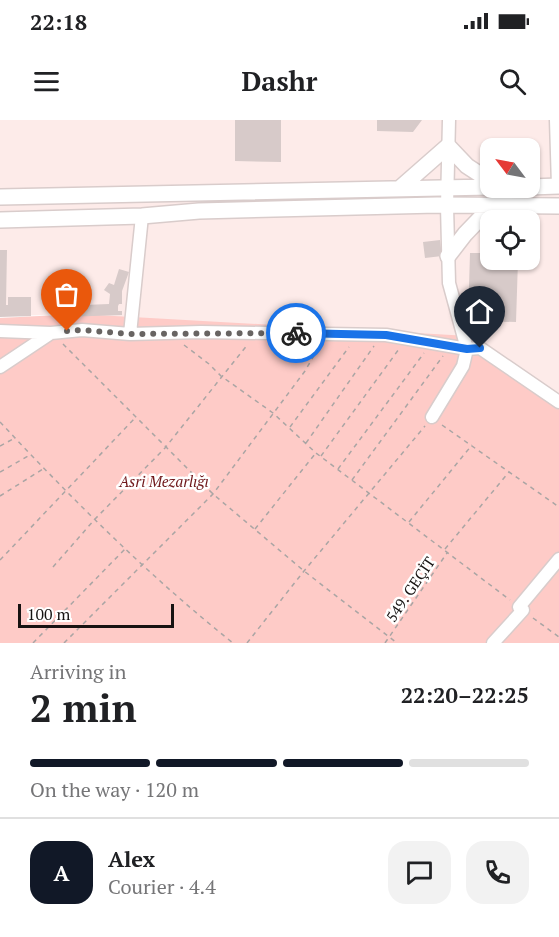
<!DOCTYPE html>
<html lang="en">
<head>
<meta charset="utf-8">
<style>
	body { margin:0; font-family:"PT Serif",serif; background:#f2f2f2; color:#202124; height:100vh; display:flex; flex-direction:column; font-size:22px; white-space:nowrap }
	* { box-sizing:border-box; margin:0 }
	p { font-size:20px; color:#757577 }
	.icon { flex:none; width:33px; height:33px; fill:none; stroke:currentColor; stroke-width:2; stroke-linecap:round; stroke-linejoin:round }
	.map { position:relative; height:523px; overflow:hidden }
	.panel { display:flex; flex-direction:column; background:#fff; flex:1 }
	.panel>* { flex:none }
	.needle { width:39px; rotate:302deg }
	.tools { position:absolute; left:480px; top:18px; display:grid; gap:12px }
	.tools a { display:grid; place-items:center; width:60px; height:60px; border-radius:12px; background:#fff; box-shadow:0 2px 4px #0004; font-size:30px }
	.scale { position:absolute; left:18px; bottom:15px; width:156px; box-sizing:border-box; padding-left:6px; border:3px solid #171312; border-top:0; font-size:16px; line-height:21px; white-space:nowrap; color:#171312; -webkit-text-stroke:4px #fff; paint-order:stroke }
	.pin { position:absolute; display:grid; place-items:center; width:51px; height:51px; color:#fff; margin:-62px -26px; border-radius:50% 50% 50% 0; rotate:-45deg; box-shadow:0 0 6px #0007 }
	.pin .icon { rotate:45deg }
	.courier { position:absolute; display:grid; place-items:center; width:60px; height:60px; margin:-30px; border:4px solid #1a73e8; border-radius:50%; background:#fff; color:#222; box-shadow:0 2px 8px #0007 }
	.head em { font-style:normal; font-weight:700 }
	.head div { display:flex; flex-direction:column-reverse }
	.head { display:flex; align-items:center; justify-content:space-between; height:102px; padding:0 30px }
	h1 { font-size:39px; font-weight:700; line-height:45px }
	.bar { display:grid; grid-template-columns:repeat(4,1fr); gap:9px 6px; align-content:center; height:72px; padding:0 30px }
	.bar i { height:8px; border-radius:4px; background:#e0e0e0 }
	.bar .on { background:#111827 }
	.bar p { grid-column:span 4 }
	.line { display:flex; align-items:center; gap:15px; padding:0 30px; border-top:2px solid #e0e0e0 }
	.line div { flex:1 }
	.round { display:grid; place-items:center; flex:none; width:63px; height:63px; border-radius:18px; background:#f2f2f2 }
	.status { display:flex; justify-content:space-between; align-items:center; height:42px; padding:0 30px; background:#fff; direction:ltr }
	.status svg { height:16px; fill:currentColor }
	header { display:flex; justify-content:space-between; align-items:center; height:78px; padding:0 30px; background:#fff; font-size:27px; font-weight:700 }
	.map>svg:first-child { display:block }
</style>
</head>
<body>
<div class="status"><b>22:18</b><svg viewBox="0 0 49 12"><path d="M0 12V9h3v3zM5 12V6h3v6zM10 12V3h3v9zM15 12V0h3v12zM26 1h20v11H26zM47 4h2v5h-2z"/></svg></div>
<header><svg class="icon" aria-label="menu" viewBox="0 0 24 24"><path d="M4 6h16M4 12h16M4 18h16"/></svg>Dashr<svg class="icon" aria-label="search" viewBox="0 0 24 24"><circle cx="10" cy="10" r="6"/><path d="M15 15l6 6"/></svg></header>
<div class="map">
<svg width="559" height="523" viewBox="0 0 559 523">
	<rect width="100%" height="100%" fill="#fef9f8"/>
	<path fill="#fdebe9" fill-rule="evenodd" d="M0 0H559V278L79 194 0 196ZM490 28H530V68H490ZM490 100H530V140H490Z"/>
	<path fill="#fecbc7" d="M79 194 469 216 559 278V523H0V198Z"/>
	<path fill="#d7cac9" d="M235 0H281V42L235 41Z
		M377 0H422L413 12 377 11Z
		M440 120 442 136 425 138 423 122Z
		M0 130H7L6 185H8V177H31V196L0 197Z
		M470 133H490V140H518L516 202 468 201Z
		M119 149 129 152 122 171V184H119L118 186V191H122V195L63 197 62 161 75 160V170H83L84 185 109 184 110 174 104 170 109 163 114 165Z"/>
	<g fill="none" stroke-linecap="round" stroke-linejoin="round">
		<defs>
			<path id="minor" d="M556 0 558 66
				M0 211 51 213 82 210 130 214 201 212 386 215 467 229 480 228 559 282
				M130 214 142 96
				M0 247 51 213
				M432 297 463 246 467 229 449 163 447 86 449 0
				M519 487 559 439
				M493 523 523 490"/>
			<path id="major" d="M530 67 559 66
				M399 69 448 26 467 46 490 61
				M0 77 490 67
				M0 100 142 96 199 91 437 85 559 86
				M448 136 465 114 492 86"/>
		</defs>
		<use href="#minor" stroke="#d9cccb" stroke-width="15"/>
		<use href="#major" stroke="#d9cccb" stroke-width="18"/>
		<path stroke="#aaa5a4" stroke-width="1.5" stroke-dasharray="4.5 4.5" stroke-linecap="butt" d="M63 224 213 374 304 451 397 523
			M184 225 209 244 221 256 273 293 316 333 510 480
			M0 302C73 380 149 456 233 523
			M442 305 559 387
			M290 307 349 227
			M306 323 374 226
			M0 326 15 318
			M321 336 399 229
			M338 349 424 233
			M0 352 30 335
			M352 360 443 236
			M0 376 43 349
			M409 402 472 325
			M255 409 315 334
			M445 429 509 352
			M0 440 135 298
			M53 447 95 399 165 328 248 224
			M533 498 559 517
			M33 523 125 429
			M64 523 213 374 305 251 320 225
			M247 523 304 451 425 306
			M385 523 447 433"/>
		<use href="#minor" stroke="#fff" stroke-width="12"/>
		<use href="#major" stroke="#fff" stroke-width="15"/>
	</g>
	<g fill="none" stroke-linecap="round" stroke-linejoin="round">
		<path stroke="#686462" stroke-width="6" stroke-dasharray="0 10.8" d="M67 211 82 210 130 214 296 213"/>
		<path stroke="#1a73e8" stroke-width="8" d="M296 213 386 215 467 229 480 228"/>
	</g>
	<g text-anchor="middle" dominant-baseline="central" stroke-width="5" stroke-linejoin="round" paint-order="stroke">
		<g font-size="15" font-style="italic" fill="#70191c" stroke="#fff">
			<text x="164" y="361">Asri Mezarlığı</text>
		</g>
		<g font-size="15" fill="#171312" stroke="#fff">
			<text transform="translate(410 469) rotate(-56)">549. GEÇİT</text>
		</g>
	</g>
</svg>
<div class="tools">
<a><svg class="needle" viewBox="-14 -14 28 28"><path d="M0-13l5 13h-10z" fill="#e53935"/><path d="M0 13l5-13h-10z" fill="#757577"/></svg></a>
<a><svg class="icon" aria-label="locate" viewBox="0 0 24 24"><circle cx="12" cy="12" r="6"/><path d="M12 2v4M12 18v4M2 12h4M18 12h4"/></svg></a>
</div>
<div class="scale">100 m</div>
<div class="pin" style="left:67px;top:211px;background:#ea580c"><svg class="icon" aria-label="bag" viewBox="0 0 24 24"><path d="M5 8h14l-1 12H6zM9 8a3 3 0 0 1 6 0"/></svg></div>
<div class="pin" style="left:480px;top:228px;background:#1f2937"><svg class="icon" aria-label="home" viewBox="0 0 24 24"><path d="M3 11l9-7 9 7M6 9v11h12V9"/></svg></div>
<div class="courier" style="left:296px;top:213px"><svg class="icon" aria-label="bike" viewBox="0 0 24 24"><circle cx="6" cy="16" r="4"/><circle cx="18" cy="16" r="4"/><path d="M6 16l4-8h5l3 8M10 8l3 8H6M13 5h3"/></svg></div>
</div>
<section class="panel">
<div class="head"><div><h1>2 min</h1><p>Arriving in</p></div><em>22:20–22:25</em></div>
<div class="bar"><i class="on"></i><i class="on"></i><i class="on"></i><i></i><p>On the way · 120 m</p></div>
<div class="line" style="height:108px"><b class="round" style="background:#111827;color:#fff">A</b><div><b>Alex</b><p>Courier · 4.4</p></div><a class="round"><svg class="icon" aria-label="chat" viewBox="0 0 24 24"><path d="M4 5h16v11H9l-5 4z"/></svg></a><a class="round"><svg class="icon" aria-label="phone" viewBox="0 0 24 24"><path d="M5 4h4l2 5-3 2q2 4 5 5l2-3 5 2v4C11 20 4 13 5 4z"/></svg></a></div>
</section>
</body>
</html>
